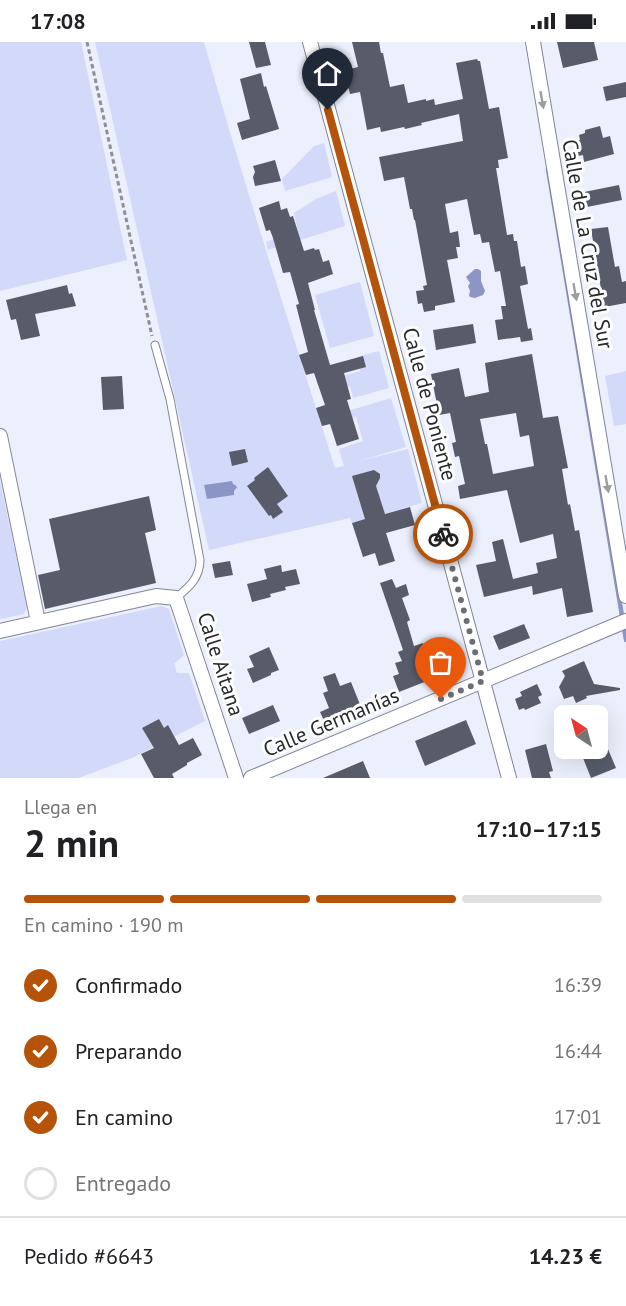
<!DOCTYPE html>
<html lang="es">
<head>
<meta charset="utf-8">
<style>
	body { margin:0; font-family:"PT Sans",sans-serif; background:#f2f2f2; color:#202124; height:100vh; display:flex; flex-direction:column; font-size:22px; white-space:nowrap }
	* { box-sizing:border-box; margin:0 }
	p { font-size:20px; color:#757577 }
	.icon { flex:none; width:33px; height:33px; fill:none; stroke:currentColor; stroke-width:2; stroke-linecap:round; stroke-linejoin:round }
	.map { position:relative; height:736px; overflow:hidden }
	.drawer { display:flex; flex-direction:column; background:#fff; flex:1 }
	.drawer>* { flex:none }
	.needle { width:39px; rotate:324deg }
	.fabs { position:absolute; left:554px; top:663px; display:grid; gap:12px }
	.fabs a { display:grid; place-items:center; width:54px; height:54px; border-radius:9px; background:#fff; box-shadow:0 6px 24px #0002; font-size:30px }
	.pin { position:absolute; display:grid; place-items:center; width:51px; height:51px; color:#fff; margin:-62px -26px; border-radius:50% 50% 50% 0; rotate:-45deg; box-shadow:0 0 6px #0007 }
	.pin .icon { rotate:45deg }
	.courier { position:absolute; display:grid; place-items:center; width:60px; height:60px; margin:-30px; border:4px solid #b45309; border-radius:50%; background:#fff; color:#222; box-shadow:0 2px 8px #0007 }
	.headline em { font-style:normal; font-weight:700 }
	.headline div { display:flex; flex-direction:column-reverse }
	.headline { display:flex; align-items:center; justify-content:space-between; height:102px; padding:0 24px }
	h1 { font-size:39px; font-weight:700; line-height:45px }
	.bar { display:grid; grid-template-columns:repeat(4,1fr); gap:9px 6px; align-content:center; height:72px; padding:0 24px }
	.bar i { height:8px; border-radius:4px; background:#e0e0e0 }
	.bar .current { background:#b45309 }
	.bar p { grid-column:span 4 }
	.line { display:flex; align-items:center; gap:15px; padding:0 24px; border-top:2px solid #e0e0e0 }
	.line div { flex:1 }
	ol { padding:0 24px; list-style:none }
	li { display:flex; align-items:center; gap:18px; height:66px }
	li p { margin-inline-start:auto }
	li .icon { padding:6px; border-radius:50%; background:#b45309; color:#fff; stroke-width:4 }
	li:last-child { color:#757577 }
	li i { width:33px; height:33px; border:3px solid #e0e0e0; border-radius:50% }
	.status { display:flex; justify-content:space-between; align-items:center; height:42px; padding:0 30px; background:#fff; direction:ltr }
	.status svg { height:16px; fill:currentColor }
	.map>svg:first-child { display:block }
</style>
</head>
<body>
<div class="status"><b>17:08</b><svg viewBox="0 0 49 12"><path d="M0 12V9h3v3zM5 12V6h3v6zM10 12V3h3v9zM15 12V0h3v12zM26 1h20v11H26zM47 4h2v5h-2z"/></svg></div>
<div class="map">
<svg width="626" height="736" viewBox="0 0 626 736">
	<rect width="100%" height="100%" fill="#eceffc"/>
	<path fill="#d2d9f9" d="M0 0H81L127 218 0 249Z
		M95 0H204C244 143 290 284 335 426L344 424 339 407 363 399 356 375 330 383 328 375 391 356 406 405 355 420 408 407 422 461 352 481 350 476 209 508Z
		M324 101 332 135 285 149 282 137 314 104Z
		M336 149 345 184 268 208 266 200 298 189 294 171 316 157Z
		M360 240 374 294 330 306 315 253Z
		M379 309 389 346 353 356 350 344 341 346 339 335 360 329 357 315Z
		M626 329V382L614 384 605 334Z
		M0 439 27 565 24 572 0 577Z
		M162 564 169 567 184 613 174 622 177 631H189L205 679 132 716 78 736H0V599Z"/>
	<path fill="#8c95c5" d="M475 227H478L481 229V239L485 249 483 253 475 256 470 255 469 253 470 249 468 244 470 241 466 235Z
		M232 439 233 442 235 443 237 445 234 449V453L207 457 204 443Z"/>
	<g fill="none" stroke-linecap="round" stroke-linejoin="round">
		<path stroke="#8c95c5" stroke-width="4.5" d="M548 127 626 598"/>
	</g>
	<path fill="#585b6a" fill-rule="evenodd" d="M249 0H265L271 23 256 26Z
		M352 0H379L381 11H383L390 45 404 42 408 61 426 57V59L434 57 435 63 463 57 456 21 477 17 478 19H480L489 67 499 65 508 116 498 118 499 126H496L507 193 513 192 514 199H517L521 225 525 224 528 242 520 244 528 287 531 286 533 298 521 300 520 295 498 298 495 278 503 277 501 264H506L500 229 495 230 489 200 482 201 480 192 474 193 467 157 445 162 450 191 458 189 460 205H456L458 216 447 218 455 260 435 264V268L424 270 422 261 418 262 416 249 424 248 423 244 427 243 415 178H414L412 167H410L404 135 384 139 379 115 463 99 459 72 421 81 422 83 405 87 404 85 381 90 380 85 367 88 360 50 350 52 347 40 340 41 338 30 358 25Z
		M557 0H594L598 18 563 26Z
		M261 31 264 45 266 44 279 87 242 98 237 81 250 77 240 37Z
		M626 40V55L606 59 603 45Z
		M600 84 603 96 610 94 614 112 584 120 583 113 578 114 575 100 580 98 579 93 585 91V88Z
		M275 118 281 139 255 144 253 135 255 130 253 124Z
		M619 143 622 158 587 165 584 150Z
		M279 159 281 168 287 166 290 175 293 174 304 209 314 206 315 208 319 207 323 220 329 218 333 232 308 241 315 268H314L330 323 363 314 366 325 344 331 351 357 347 358 359 397 337 404 330 382 322 384 316 366 325 363 314 331 306 333 299 313 308 310 296 263 299 262 290 230 283 231 273 196 270 188 266 189 259 166Z
		M608 185 615 225 619 224 622 240 626 239V261L604 265 591 187Z
		M67 243 69 252 72 251 76 264 35 272 40 294 21 298 16 277 11 278 6 258Z
		M473 282 476 301 436 308 433 288Z
		M532 312 543 376 558 374 568 426 562 427 568 463 570 462 575 489 579 488 593 570 567 575 562 546 533 553 532 544 484 555 476 523 496 519 492 500 503 497 513 537 538 531 536 521 557 516 553 492 520 501 507 448 460 457 458 444 465 442 459 414 455 415 452 401 456 400 450 371 439 373 431 332 459 326 465 355 489 350 485 321ZM516 371 520 395 529 393 534 424 493 432 487 402H485L480 377Z
		M122 334 124 367 103 368 101 335Z
		M245 407 248 420 232 424 229 410Z
		M268 425 288 454 277 462 283 470 273 477 271 473 269 474 247 444 255 438 254 436Z
		M374 428 380 432V436L376 444 385 472 410 465 415 483 386 491 395 519 379 524 375 511 363 515 352 481 365 477 352 434Z
		M149 454 156 488 145 491 156 541 45 567 38 533 60 528 49 477Z
		M230 519 233 533 215 536 212 522Z
		M281 523 282 530 296 527 300 542 285 545 286 548 270 552 271 555 252 560 247 542 267 537 264 527Z
		M392 537 396 546 406 542 409 553 402 556 410 578 407 580 414 604 423 601 427 614 419 617 427 639 399 650 393 634 399 632 395 621 402 619 398 610 403 608 380 541Z
		M524 582 530 596 499 608 493 594Z
		M269 605 279 628 271 631V633L253 641 247 627 254 625 249 614Z
		M584 619 594 642 620 646V648L586 654 587 656 576 661 573 654 564 657 559 645 565 634 562 629Z
		M335 631 340 644 351 640 361 665 343 673 344 676 326 683 320 670 329 666 323 651 328 649 323 635Z
		M537 642 542 653 538 655 541 661 525 668 524 666 519 668 515 657 522 654 520 650Z
		M273 663 280 679 249 692 242 676Z
		M159 677 164 686 168 683 179 703 193 696 202 713 187 721V723L172 732 174 736H154L141 712 154 706 142 686Z
		M466 678 476 702 425 724 415 699Z
		M597 681 616 726 591 736 579 706H597Z
		M546 702 553 729 549 730 551 736H532L525 708Z
		M363 719 370 736H323Z"/>
	<g fill="none" stroke-linecap="round" stroke-linejoin="round">
		<defs>
			<path id="lane" d="M155 303 170 357 200 518C200 536 189 545 176 556"/>
			<path id="street" d="M310 0 509 736
				M533 0 626 554
				M0 394 38 580
				M0 589 156 554 176 556 236 736
				M251 736 626 579"/>
		</defs>
		<use href="#lane" stroke="#828595" stroke-width="9"/>
		<use href="#street" stroke="#828595" stroke-width="16"/>
		<path stroke="#8d8f99" stroke-width="3" stroke-dasharray="4.5 3" stroke-linecap="butt" d="M87 0 152 294"/>
		<use href="#lane" stroke="#fff" stroke-width="7"/>
		<use href="#street" stroke="#fff" stroke-width="14"/>
	</g>
	<defs><path id="oneway-solid" d="M-6-.8H1V-3.2L6.5 0L1 3.2V.8H-6Z" transform="scale(1.5)"/></defs>
	<g fill="#9d9ea1">
		<use href="#oneway-solid" transform="translate(542 58) rotate(80)"/>
		<use href="#oneway-solid" transform="translate(575 250) rotate(80)"/>
		<use href="#oneway-solid" transform="translate(607 442) rotate(80)"/>
	</g>
	<g fill="none" stroke-linecap="round" stroke-linejoin="round">
		<path stroke="#6b6e76" stroke-width="6" stroke-dasharray="0 10.8" d="M441 657 483 639 443 492"/>
		<path stroke="#b45309" stroke-width="8" d="M328 68 443 492"/>
	</g>
	<g text-anchor="middle" dominant-baseline="central" stroke-width="6" stroke-linejoin="round" paint-order="stroke">
		<g font-size="21" fill="#26282e" stroke="#fdfdfd">
			<text transform="translate(588 202) rotate(80)">Calle de La Cruz del Sur</text>
			<text transform="translate(430 362) rotate(75)">Calle de Poniente</text>
			<text transform="translate(221 622) rotate(72)">Calle Aitana</text>
			<text transform="translate(331 680) rotate(-23)">Calle Germanías</text>
		</g>
	</g>
</svg>
<div class="fabs">
<a><svg class="needle" viewBox="-14 -14 28 28"><path d="M0-13l5 13h-10z" fill="#e53935"/><path d="M0 13l5-13h-10z" fill="#757577"/></svg></a>
</div>
<div class="pin" style="left:441px;top:657px;background:#ea580c"><svg class="icon" aria-label="bag" viewBox="0 0 24 24"><path d="M5 8h14l-1 12H6zM9 8a3 3 0 0 1 6 0"/></svg></div>
<div class="pin" style="left:328px;top:68px;background:#1f2937"><svg class="icon" aria-label="home" viewBox="0 0 24 24"><path d="M3 11l9-7 9 7M6 9v11h12V9"/></svg></div>
<div class="courier" style="left:443px;top:492px"><svg class="icon" aria-label="bike" viewBox="0 0 24 24"><circle cx="6" cy="16" r="4"/><circle cx="18" cy="16" r="4"/><path d="M6 16l4-8h5l3 8M10 8l3 8H6M13 5h3"/></svg></div>
</div>
<section class="drawer">
<div class="headline"><div><h1>2 min</h1><p>Llega en</p></div><em>17:10–17:15</em></div>
<div class="bar"><i class="current"></i><i class="current"></i><i class="current"></i><i></i><p>En camino · 190 m</p></div>
<ol>
<li><svg class="icon" aria-label="check" viewBox="0 0 24 24"><path d="M5 12l5 5 9-10"/></svg>Confirmado<p>16:39</p></li>
<li><svg class="icon" aria-label="check" viewBox="0 0 24 24"><path d="M5 12l5 5 9-10"/></svg>Preparando<p>16:44</p></li>
<li><svg class="icon" aria-label="check" viewBox="0 0 24 24"><path d="M5 12l5 5 9-10"/></svg>En camino<p>17:01</p></li>
<li><i></i>Entregado</li>
</ol>
<div class="line" style="height:78px"><div>Pedido #6643</div><b>14.23 €</b></div>
</section>
</body>
</html>
